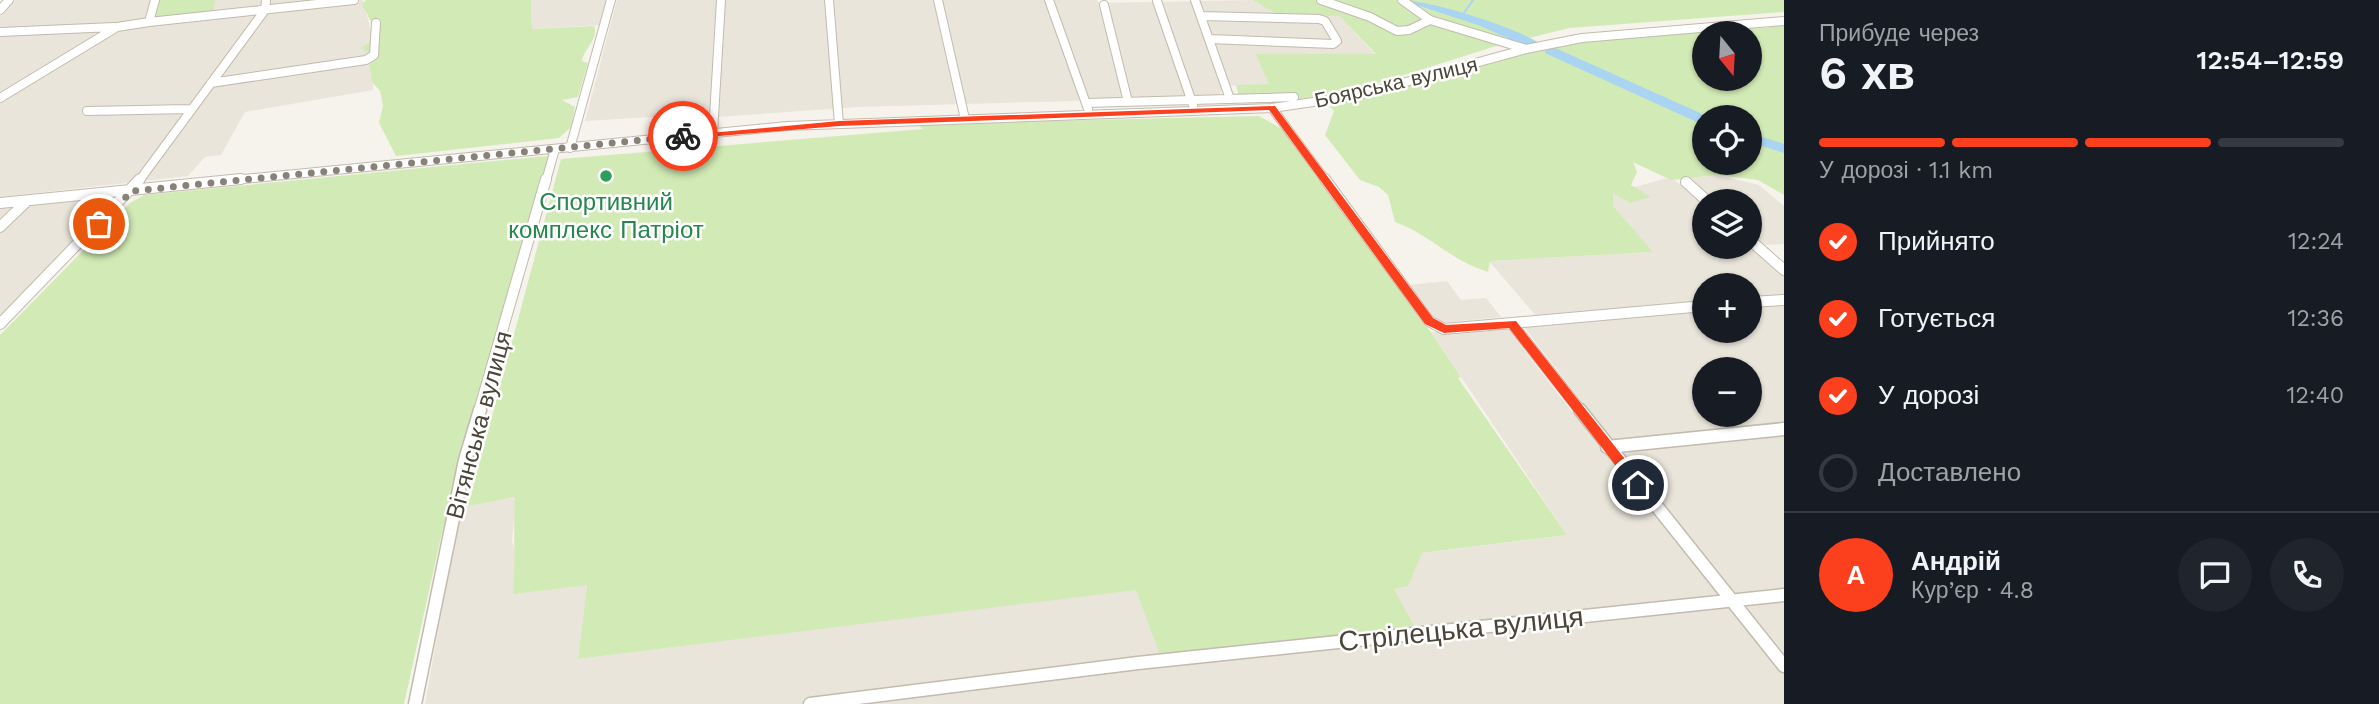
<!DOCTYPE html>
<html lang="uk">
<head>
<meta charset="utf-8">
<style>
	body { margin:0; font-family:"Work Sans",sans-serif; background:#20242c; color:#f1f3f6; height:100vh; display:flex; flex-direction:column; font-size:26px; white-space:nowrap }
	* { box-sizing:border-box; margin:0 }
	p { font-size:23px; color:#9ea1a6 }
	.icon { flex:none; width:38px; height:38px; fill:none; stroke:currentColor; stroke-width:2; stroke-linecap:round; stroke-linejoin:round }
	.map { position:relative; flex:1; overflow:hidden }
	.sheet { display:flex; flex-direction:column; background:#171b24; width:595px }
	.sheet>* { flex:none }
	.needle { width:46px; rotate:162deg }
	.fabs { position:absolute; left:1692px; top:21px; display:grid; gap:14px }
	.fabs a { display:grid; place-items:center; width:70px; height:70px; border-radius:50%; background:#171b24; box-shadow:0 2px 5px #0004; font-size:35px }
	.pin { position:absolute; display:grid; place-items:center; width:60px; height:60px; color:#fff; margin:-30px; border:4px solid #fff; border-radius:50%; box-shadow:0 2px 7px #0007 }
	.courier { position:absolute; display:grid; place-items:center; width:70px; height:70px; margin:-35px; border:5px solid #fc3f1d; border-radius:50%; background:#fff; color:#222; box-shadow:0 2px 9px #0007 }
	.overview em { font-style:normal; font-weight:600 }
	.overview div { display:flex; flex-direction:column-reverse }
	.overview { display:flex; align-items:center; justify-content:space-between; height:119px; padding:0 35px }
	h1 { font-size:46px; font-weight:600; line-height:52px }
	.bar { display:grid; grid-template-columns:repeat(4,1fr); gap:10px 7px; align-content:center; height:84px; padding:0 35px }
	.bar i { height:9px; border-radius:5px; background:#363941 }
	.bar .on { background:#fc3f1d }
	.bar p { grid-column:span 4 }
	.line { display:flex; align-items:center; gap:18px; padding:0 35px; border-top:2px solid #363941 }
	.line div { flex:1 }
	.round { display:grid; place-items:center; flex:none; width:74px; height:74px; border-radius:37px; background:#20242c }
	ol { padding:0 35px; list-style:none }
	li { display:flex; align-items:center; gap:21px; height:77px }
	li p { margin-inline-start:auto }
	li .icon { padding:7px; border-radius:50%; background:#fc3f1d; color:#fff; stroke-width:4 }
	li:last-child { color:#9ea1a6 }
	li i { width:38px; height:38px; border:4px solid #363941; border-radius:50% }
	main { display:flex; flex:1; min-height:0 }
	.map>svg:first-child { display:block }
</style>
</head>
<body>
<main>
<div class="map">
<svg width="1784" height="704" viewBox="0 0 1784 704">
	<rect width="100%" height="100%" fill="#f6f3ec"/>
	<path fill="#eae5da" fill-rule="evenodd" d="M15 0H363L371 31 373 90 245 112 221 155 205 157 188 176 0 197V16Z
		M531 0H607L599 25 532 29Z
		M617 0H1096L1100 3 1252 0 1278 15 1339 16 1376 55 1257 54 1269 84 1224 86 1218 97 858 107 717 117 718 113 585 121Z
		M1717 175 1759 185 1784 206V244L1763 245 1750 233V201H1714L1688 178Z
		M1671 177 1704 205V247L1750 245 1784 276V424L1613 442 1524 327 1543 324 1489 261 1652 252 1613 206V193ZM1704 285H1750V331H1704ZM1704 369H1750V415H1704Z
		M123 195 0 322V206Z
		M1447 281 1461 300 1486 298 1501 317 1440 323 1432 318 1409 285Z
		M1508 329 1603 452 1784 436V704H425L460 507 516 497 512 541 517 557 587 585 578 659 1567 535 1431 332Z"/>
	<path fill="#d2eab5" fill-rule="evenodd" d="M158 0H215L213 13 154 18Z
		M366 0H531L532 29 594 26C599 40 583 49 582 61L588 63 578 97 562 100 575 107 571 127 559 138 396 156 379 123 383 106 380 91 372 82 368 52 361 48 371 41 375 30 362 4Z
		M1252 0H1784V12L1569 28 1493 47 1350 92 1268 103H1241L1236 85 1269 84 1256 54H1376L1339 16 1278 15Z
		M1784 24V195L1758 180 1717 175 1671 180 1633 162 1637 172 1631 185 1651 197 1630 203 1613 193V206L1653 252 1490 261 1488 272C1448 259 1431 235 1395 222L1388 195 1379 187 1360 180 1325 135 1334 111 1329 105C1414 86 1498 55 1584 41 1643 32 1706 30 1766 28ZM1704 33H1750V79H1704ZM1704 117H1750V163H1704Z
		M1259 116 1289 133 1329 181 1461 377 1458 378 1567 535 1422 553 1408 586 1394 589 1414 626 1160 655 1136 590 578 659 587 585 513 594C516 561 513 531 515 497L468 506 561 159 923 129 917 124Z
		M547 156 556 164 442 532 404 704H0V335L130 203 144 195Z"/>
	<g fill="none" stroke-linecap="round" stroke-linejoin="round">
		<path stroke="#a9d4f2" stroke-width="2" d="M1462 16 1473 0"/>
		<path fill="#a9d4f2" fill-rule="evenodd" d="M1401 0C1429 0 1523 29 1543 46L1533 49 1478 25Z
			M1545 47H1553L1709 117H1704V124L1699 123 1545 53Z
			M1750 133 1784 144V153L1750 142Z"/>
		<defs>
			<path id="minor-far2" d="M829 0 839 124
				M938 0 965 119
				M1049 0 1088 109
				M1195 0 1230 99
				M1321 0 1370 17 1397 31 1409 30 1430 20
				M1402 0 1430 20 1526 49
				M1157 1 1193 105
				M1104 5 1128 102
				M0 10 9 0
				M1201 16 1319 19 1325 21 1337 41 1333 44 1210 39
				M149 22 354 0
				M0 32 114 27
				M211 83 366 60 374 55 376 23
				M0 98 117 27 149 22 155 0
				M1086 103 1294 97
				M1272 108 1326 181
				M87 111 191 109
				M713 133 721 0
				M570 148 611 0
				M139 181 265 10 266 0
				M223 181 787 126 1272 108 1355 96 1526 49 1582 38 1784 21
				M546 181 555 149"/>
			<path id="minor-far1" d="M1325 179 1429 321 1444 329 1704 306
				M1686 182 1707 201
				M0 203 241 179
				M0 227 27 201
				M1750 240 1784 270
				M1750 302 1784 300
				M0 324 140 179
				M1512 324 1581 411
				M479 411 546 179"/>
			<path id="minor" d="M1580 410 1784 666
				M1607 447 1784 429
				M415 704 465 460 480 410
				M810 704 1138 663 1784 595"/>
		</defs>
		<use href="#minor-far2" stroke="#c2bbae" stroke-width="10"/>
		<use href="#minor-far1" stroke="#c2bbae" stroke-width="12"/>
		<use href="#minor" stroke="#c2bbae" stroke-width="15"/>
		<use href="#minor-far2" stroke="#fff" stroke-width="8"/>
		<use href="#minor-far1" stroke="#fff" stroke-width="10"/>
		<use href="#minor" stroke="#fff" stroke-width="12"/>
	</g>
	<path fill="#fc3f1d" d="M1275 106 1433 318 1446 325 1516 321 1643 482V489H1634L1509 328 1444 333 1425 324 1269 110 839 126 683 139 678 136 839 121Z"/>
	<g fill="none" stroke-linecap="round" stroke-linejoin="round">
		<path stroke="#878178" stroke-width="7" stroke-dasharray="0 12.6" d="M99 224 132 191 683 136"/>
	</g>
	<circle fill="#2e9e5b" stroke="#fff" stroke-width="2.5" cx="606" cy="176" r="7"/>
	<g text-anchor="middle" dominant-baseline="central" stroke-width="5" stroke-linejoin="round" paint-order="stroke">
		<g font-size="21" fill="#4b4439" stroke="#fff">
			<text transform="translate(1396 82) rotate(-13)">Боярська вулиця</text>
		</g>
		<g font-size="24" fill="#27864d" stroke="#fff">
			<text x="606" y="202">Спортивний<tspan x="606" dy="28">комплекс Патріот</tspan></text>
		</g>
		<g font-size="24" fill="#4b4439" stroke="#fff">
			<text transform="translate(479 425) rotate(-75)">Вітянська вулиця</text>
		</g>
		<g font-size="28" fill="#4b4439" stroke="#fff">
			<text transform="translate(1461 629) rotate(-6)">Стрілецька вулиця</text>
		</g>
	</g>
</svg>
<div class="fabs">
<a><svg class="needle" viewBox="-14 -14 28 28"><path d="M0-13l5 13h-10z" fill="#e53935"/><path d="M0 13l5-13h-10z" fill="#9ea1a6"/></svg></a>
<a><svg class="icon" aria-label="locate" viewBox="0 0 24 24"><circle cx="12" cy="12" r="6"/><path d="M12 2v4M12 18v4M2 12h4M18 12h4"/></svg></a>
<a><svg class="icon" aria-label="layers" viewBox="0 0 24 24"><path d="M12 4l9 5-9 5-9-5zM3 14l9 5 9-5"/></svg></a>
<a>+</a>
<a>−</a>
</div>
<div class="pin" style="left:99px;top:224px;background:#ea580c"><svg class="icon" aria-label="bag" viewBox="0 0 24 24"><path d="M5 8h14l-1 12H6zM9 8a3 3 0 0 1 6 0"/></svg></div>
<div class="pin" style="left:1638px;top:485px;background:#1f2937"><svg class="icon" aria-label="home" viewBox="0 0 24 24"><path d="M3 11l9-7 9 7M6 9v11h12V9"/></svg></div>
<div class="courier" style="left:683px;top:136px"><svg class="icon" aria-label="bike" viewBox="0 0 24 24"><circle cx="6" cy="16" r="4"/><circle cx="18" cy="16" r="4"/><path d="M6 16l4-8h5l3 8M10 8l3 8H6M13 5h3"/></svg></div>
</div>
<section class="sheet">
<div class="overview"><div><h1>6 хв</h1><p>Прибуде через</p></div><em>12:54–12:59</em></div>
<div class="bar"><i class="on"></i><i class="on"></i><i class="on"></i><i></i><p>У дорозі · 1.1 km</p></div>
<ol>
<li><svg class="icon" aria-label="check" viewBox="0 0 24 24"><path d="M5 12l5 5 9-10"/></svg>Прийнято<p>12:24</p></li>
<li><svg class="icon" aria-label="check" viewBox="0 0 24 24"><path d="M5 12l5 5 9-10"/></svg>Готується<p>12:36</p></li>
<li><svg class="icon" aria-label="check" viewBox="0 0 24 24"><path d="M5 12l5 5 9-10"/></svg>У дорозі<p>12:40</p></li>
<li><i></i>Доставлено</li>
</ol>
<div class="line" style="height:126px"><b class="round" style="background:#fc3f1d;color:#fff">А</b><div><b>Андрій</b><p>Кур’єр · 4.8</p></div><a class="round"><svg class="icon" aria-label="chat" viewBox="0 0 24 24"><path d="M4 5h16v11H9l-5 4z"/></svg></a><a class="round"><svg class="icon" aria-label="phone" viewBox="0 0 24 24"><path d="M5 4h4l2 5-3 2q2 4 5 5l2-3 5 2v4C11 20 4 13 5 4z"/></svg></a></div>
</section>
</main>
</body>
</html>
